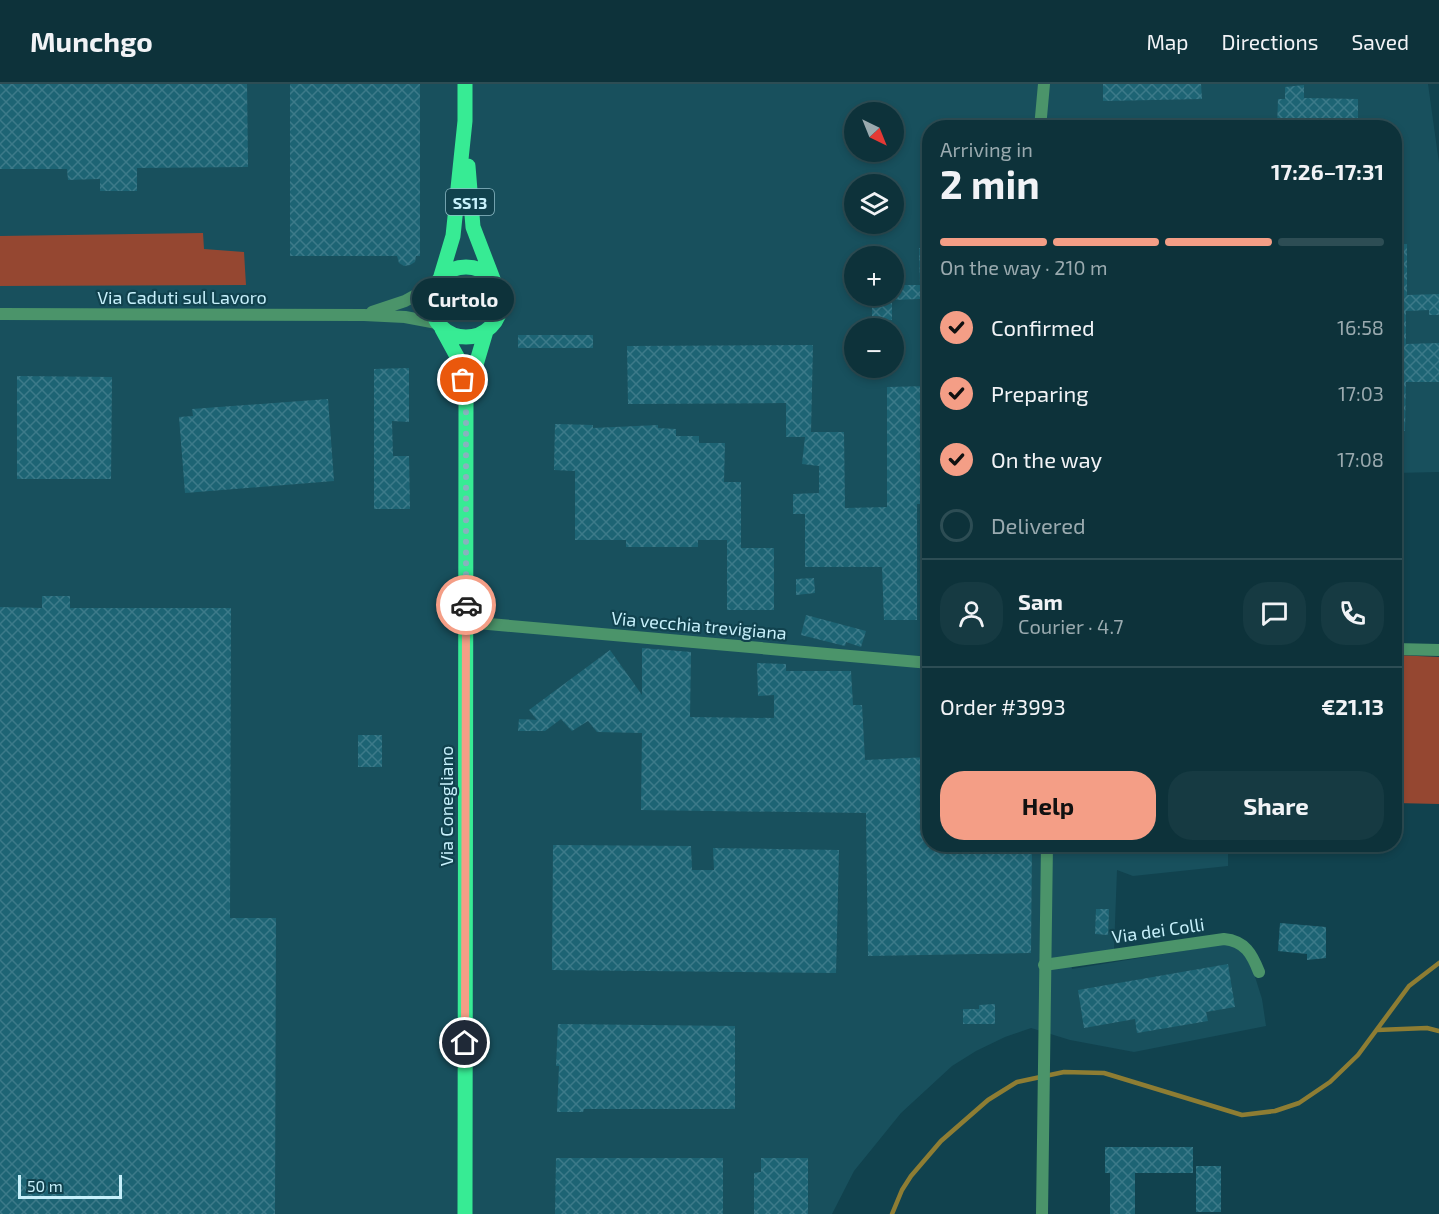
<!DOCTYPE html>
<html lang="en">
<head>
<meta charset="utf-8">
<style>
	body { margin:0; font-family:"Exo 2",sans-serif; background:#163a42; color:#f1f3f6; height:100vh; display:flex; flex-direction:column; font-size:22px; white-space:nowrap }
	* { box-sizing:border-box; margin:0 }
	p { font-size:20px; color:#9aaaaf }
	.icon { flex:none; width:33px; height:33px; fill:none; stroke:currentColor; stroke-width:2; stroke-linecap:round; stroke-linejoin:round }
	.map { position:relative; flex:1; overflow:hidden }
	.drawer { position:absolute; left:922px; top:36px; width:480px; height:732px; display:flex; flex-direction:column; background:#0d323a; border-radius:24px; box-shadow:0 3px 9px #0003,0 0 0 2px #2d4d54 }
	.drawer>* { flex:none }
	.needle { width:39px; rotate:137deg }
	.controls { position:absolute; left:844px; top:18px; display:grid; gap:12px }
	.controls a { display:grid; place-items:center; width:60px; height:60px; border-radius:50%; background:#0d323a; box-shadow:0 3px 9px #0003,0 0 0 2px #2d4d54; font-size:30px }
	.scale { position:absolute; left:18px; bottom:15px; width:104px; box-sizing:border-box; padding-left:6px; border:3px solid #c7f0fb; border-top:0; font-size:16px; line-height:21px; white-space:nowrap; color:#c7f0fb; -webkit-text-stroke:4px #11424e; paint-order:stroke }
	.pin { position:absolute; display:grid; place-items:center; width:51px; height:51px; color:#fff; margin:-26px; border:3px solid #fff; border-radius:50%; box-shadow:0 2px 6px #0007 }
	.courier { position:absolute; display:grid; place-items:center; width:60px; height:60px; margin:-30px; border:4px solid #f49e86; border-radius:50%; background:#fff; color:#222; box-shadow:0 2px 8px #0007 }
	.bubble { position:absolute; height:42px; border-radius:21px; background:#0d323a; box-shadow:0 3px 9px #0003,0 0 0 2px #2d4d54; font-size:20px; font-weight:700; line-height:42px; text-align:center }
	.summary em { font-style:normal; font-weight:700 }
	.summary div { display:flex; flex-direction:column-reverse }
	.summary { display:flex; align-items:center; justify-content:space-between; height:102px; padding:0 18px }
	h1 { font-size:39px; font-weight:700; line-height:45px }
	.bar { display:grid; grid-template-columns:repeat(4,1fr); gap:9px 6px; align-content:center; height:72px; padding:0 18px }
	.bar i { height:8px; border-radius:4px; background:#2d4d54 }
	.bar .selected { background:#f49e86 }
	.bar p { grid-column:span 4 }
	.line { display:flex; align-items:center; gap:15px; padding:0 18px; border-top:2px solid #2d4d54 }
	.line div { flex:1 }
	.round { display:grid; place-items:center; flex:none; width:63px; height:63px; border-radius:24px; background:#163a42 }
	ol { padding:0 18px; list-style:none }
	li { display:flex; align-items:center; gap:18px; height:66px }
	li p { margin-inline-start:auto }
	li .icon { padding:6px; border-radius:50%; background:#f49e86; color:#111; stroke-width:4 }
	li:last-child { color:#9aaaaf }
	li i { width:33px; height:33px; border:3px solid #2d4d54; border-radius:50% }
	.primary-button { display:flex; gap:12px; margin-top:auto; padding:12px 18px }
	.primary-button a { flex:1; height:69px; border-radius:24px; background:#f49e86; color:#111; font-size:24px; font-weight:700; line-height:69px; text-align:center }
	.primary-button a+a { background:#163a42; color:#f1f3f6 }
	header { display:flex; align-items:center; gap:36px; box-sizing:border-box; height:84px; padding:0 30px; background:#0d323a; border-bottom:2px solid #2d4d54 }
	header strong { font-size:28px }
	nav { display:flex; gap:33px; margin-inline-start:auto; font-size:21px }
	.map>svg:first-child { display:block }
</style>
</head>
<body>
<header>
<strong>Munchgo</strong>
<nav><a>Map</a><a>Directions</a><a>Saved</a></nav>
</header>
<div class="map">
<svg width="1439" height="1130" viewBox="0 0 1439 1130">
	<defs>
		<pattern id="building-cross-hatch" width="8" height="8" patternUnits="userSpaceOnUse" patternTransform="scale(1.5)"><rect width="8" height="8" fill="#1d6474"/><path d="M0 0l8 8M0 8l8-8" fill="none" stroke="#3c7a89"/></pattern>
	</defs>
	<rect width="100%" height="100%" fill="#11424e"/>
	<path fill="#18505d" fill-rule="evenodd" d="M0 0H1428L1439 79V388L1395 389V44H930V760L1228 761V782L1133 792 1117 786 1114 866 1069 872 1072 885 1219 861H1238L1251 880 1262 915 1266 942 1134 968 1070 956 1031 944 1005 953 976 967 952 982 901 1029 854 1087 832 1130H0ZM855 28H894V68H855ZM855 100H894V140H855ZM855 172H894V212H855ZM855 244H894V284H855Z"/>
	<path fill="#954731" d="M203 149 204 165 244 168 246 201 0 202V152Z
		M1395 571 1439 573V720L1395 719Z"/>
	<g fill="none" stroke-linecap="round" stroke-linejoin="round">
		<path stroke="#8e7d33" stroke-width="4.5" d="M1377 946 1427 944 1439 947
			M892 1130 902 1106 911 1092 941 1057 988 1016 1017 998 1064 988 1104 989 1242 1031 1275 1027 1299 1019 1330 998 1358 971 1409 902 1439 879"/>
	</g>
	<path fill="url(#building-cross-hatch)" d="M0 0H247L248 83 137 84V107H100V95L68 96 67 85H0Z
		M290 0H420V172H416L415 178 410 181 404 182 399 179 397 172H290Z
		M1103 0H1201L1202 15 1103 17Z
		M1304 1V14L1358 15V44H1277L1278 15H1285V3Z
		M1395 160H1407V211L1439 210V231H1429V226L1406 227V260L1439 259V298H1406L1405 347H1395Z
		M919 164H930V230H920V215L894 216V201H920Z
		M872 215 892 216V236L872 237Z
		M518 251H593V264H518Z
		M813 261 811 348H844L845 424 887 423V303L930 302V420H917V536H884L882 483H805V430H793V410L819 409V382L802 380 805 353H786V319L628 320 627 262Z
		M409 284V338L392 337 393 372H409L410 425H374V285Z
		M17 292 112 293 111 395H17Z
		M328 315 334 397 185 409 179 333 193 332 192 325Z
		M555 340 593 341V344L658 341V344L676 345V352H699V359H725L724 398H741V464H774V526H727V456H698V463H626V456H575V387L554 386Z
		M814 494 815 509 796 511V495Z
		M42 512H70V524H231L230 834H276L275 1130H0V523L42 524Z
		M806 531 866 547 861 563 846 558 845 562 801 551Z
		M642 564 691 568 690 633 774 634V611L758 612 757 579 786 580V587H851L853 621H862L865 676 930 673V760H1032L1031 869 868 872 866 729 641 726 642 649 597 648 588 637 572 647 561 635 545 647H518L519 635 537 636 529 626 610 566 642 611Z
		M358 651H382V683H358Z
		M553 761 691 762 692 786H714L713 764 839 766 836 889 552 886Z
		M1096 825H1109L1108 851 1095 850Z
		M1280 839 1326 843V874L1307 876V870L1278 867Z
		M1228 880 1235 923 1206 928 1208 937 1137 949 1135 935 1084 944 1078 906Z
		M995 920V940H963V925H979V921Z
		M558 940 735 942V1025H584L583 1028H557L559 982H556Z
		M1105 1063H1193V1089H1135V1130H1110V1089H1105Z
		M556 1074H723V1130H555Z
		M761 1074H808V1130H754V1089L761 1088Z
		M1196 1082H1221V1128H1196Z"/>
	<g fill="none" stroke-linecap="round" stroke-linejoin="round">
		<path stroke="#4b946a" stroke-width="12" d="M466 538 930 579
			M1395 565 1439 566
			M1044 881 1224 855C1245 857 1252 870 1259 888"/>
		<path stroke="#4b946a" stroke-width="12" d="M1040 44 1044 0
			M372 228 405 217 434 201
			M0 230 364 231 405 233 437 239
			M1042 1130 1047 760"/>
		<path stroke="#37eb94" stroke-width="15" d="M468 82 473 143 493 195
			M431 218a35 35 0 1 1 70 0a35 35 0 1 1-70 0Z
			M441 192 453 152 465 37V0
			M442 245 460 278 466 314 465 1130
			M467 311 486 247"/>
	</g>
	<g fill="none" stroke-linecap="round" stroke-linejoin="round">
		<path stroke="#87b3be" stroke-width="6" stroke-dasharray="0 10.8" d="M463 296 466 314V521"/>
		<path stroke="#f49e86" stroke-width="8" d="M465 959 466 521"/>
	</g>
	<g text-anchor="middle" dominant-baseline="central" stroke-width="4.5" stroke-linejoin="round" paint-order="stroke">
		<rect fill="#11424e" stroke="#90bcc7" stroke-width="1.5" x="446" y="105" width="48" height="26" rx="4.5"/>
		<g font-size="16" font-weight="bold" fill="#c7f0fb">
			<text x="470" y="118">SS13</text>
		</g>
		<g font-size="18" fill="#c7f0fb" stroke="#11424e">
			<text x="182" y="213">Via Caduti sul Lavoro</text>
			<text transform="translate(699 541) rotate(5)">Via vecchia trevigiana</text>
			<text transform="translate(446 722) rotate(-90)">Via Conegliano</text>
			<text transform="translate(1158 846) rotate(-8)">Via dei Colli</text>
		</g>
	</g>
</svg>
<div class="controls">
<a><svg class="needle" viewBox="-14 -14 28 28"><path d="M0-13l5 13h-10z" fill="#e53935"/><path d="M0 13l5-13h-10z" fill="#9aaaaf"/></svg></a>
<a><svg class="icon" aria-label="layers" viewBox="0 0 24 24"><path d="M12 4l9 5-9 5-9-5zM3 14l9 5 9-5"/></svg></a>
<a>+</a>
<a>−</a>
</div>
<div class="scale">50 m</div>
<div class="pin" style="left:463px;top:296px;background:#ea580c"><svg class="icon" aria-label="bag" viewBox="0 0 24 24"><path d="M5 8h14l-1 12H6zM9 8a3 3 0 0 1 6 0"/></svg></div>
<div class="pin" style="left:465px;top:959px;background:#1f2937"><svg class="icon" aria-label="home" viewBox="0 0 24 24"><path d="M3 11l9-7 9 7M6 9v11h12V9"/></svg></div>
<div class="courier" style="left:466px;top:521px"><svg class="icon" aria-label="car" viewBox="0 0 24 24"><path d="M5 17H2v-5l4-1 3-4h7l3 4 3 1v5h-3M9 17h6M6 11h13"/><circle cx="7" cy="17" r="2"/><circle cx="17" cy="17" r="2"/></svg></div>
<div class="bubble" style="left:412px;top:194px;width:102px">Curtolo</div>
<section class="drawer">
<div class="summary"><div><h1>2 min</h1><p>Arriving in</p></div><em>17:26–17:31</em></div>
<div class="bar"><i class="selected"></i><i class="selected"></i><i class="selected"></i><i></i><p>On the way · 210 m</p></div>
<ol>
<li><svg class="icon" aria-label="check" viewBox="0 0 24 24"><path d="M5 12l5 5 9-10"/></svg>Confirmed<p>16:58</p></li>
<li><svg class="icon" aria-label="check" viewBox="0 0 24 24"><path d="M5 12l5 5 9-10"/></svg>Preparing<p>17:03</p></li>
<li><svg class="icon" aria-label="check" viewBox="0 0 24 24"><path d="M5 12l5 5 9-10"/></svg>On the way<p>17:08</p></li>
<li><i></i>Delivered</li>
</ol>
<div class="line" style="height:108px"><a class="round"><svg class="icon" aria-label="person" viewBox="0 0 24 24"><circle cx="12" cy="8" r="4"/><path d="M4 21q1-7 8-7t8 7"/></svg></a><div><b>Sam</b><p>Courier · 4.7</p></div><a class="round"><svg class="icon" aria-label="chat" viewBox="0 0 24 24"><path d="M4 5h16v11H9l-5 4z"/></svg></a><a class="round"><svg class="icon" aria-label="phone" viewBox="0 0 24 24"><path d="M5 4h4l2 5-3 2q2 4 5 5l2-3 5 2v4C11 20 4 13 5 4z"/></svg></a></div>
<div class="line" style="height:78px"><div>Order #3993</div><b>€21.13</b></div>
<div class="primary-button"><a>Help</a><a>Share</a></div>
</section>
</div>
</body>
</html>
